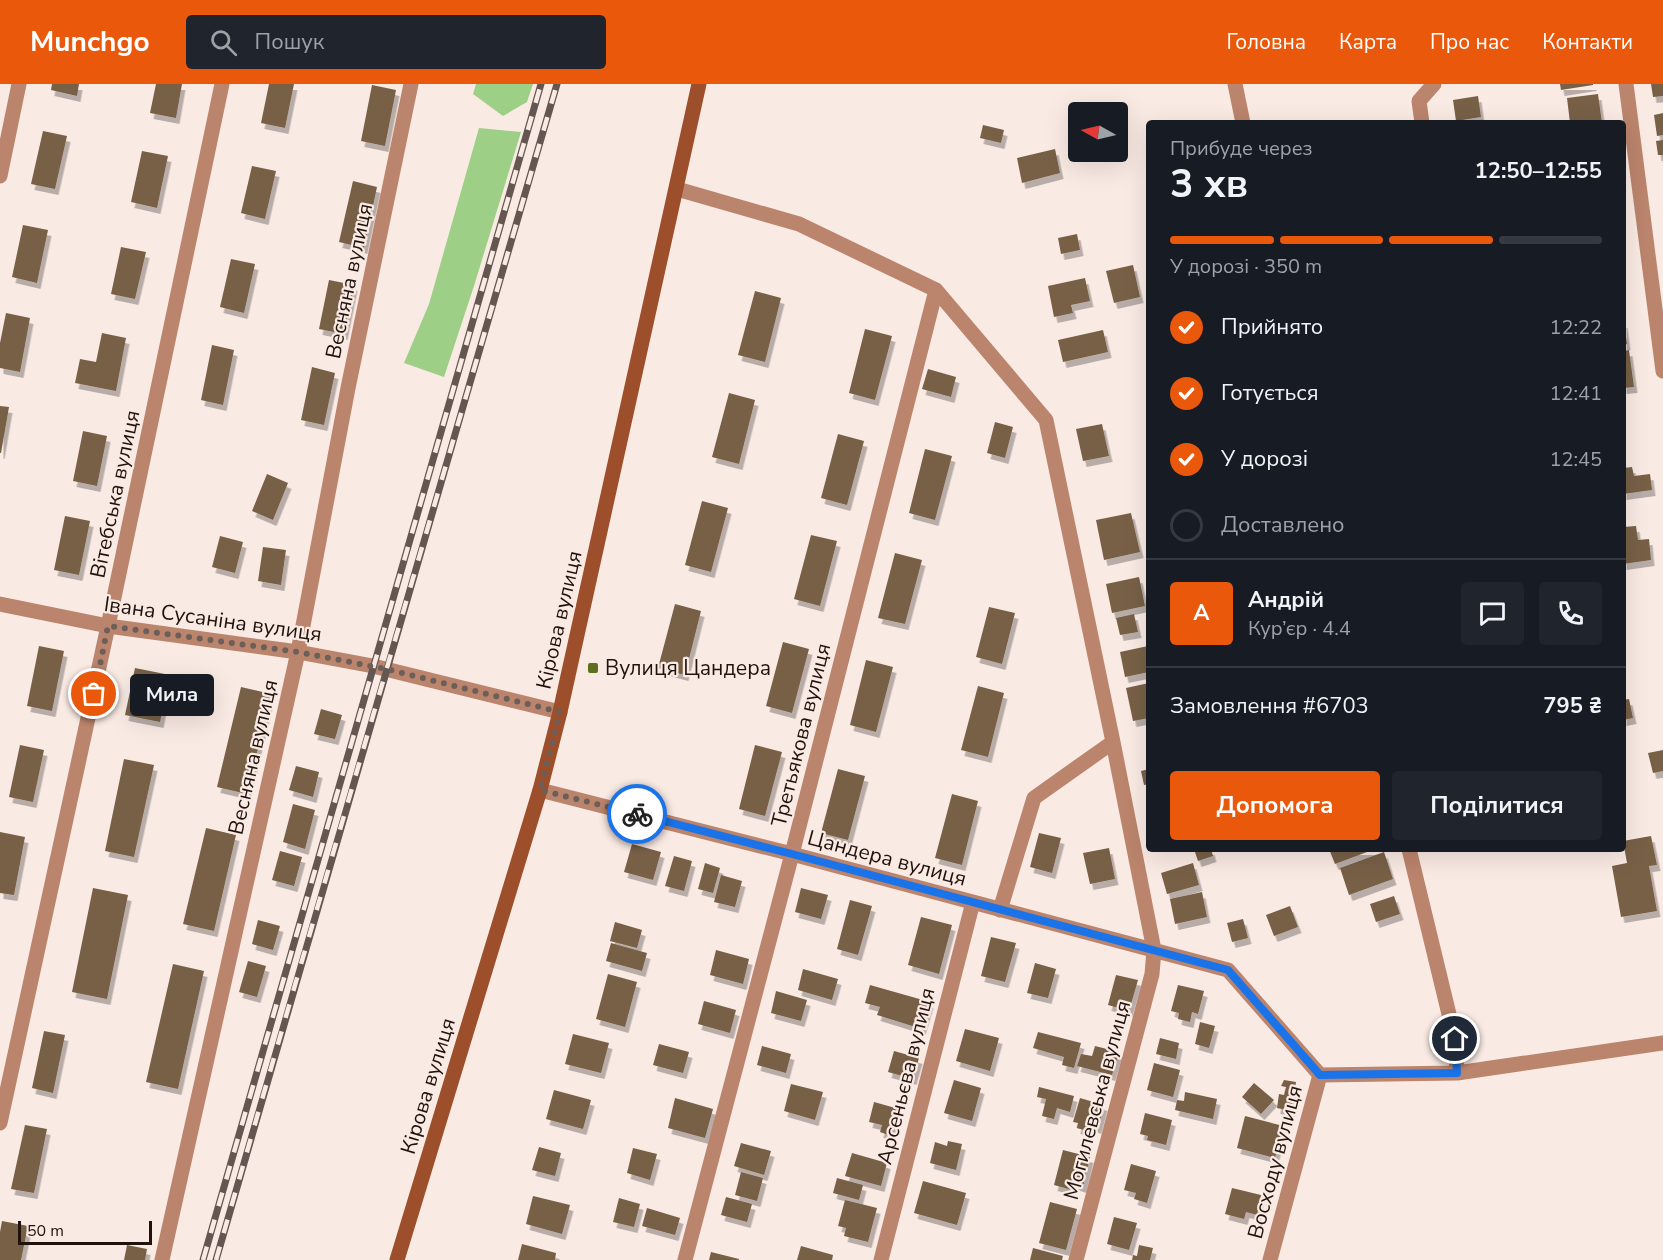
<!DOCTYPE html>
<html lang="uk">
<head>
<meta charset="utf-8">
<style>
	body { margin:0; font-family:"Nunito Sans",sans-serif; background:#20242c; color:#f1f3f6; height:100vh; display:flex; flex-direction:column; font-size:22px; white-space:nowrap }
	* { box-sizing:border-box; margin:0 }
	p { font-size:20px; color:#9ea1a6 }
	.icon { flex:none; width:33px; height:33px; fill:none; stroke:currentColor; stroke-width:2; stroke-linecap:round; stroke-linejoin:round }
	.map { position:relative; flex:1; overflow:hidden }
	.panel { position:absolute; left:1146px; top:36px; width:480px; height:732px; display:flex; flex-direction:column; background:#171b24; border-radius:6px; box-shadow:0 6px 24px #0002 }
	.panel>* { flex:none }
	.needle { width:39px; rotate:278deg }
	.buttons { position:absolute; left:1068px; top:18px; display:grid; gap:12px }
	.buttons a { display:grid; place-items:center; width:60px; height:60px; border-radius:6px; background:#171b24; box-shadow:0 6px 24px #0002; font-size:30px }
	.scale { position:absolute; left:18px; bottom:15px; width:134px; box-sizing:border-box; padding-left:6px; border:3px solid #20130d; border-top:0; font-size:16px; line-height:21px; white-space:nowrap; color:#20130d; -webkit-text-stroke:4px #faeae4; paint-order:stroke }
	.pin { position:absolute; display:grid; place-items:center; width:51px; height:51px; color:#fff; margin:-26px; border:3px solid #fff; border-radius:50%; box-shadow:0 2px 6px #0007 }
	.courier { position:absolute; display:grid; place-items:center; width:60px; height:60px; margin:-30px; border:4px solid #1a73e8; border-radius:50%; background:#fff; color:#222; box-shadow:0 2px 8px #0007 }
	.bubble { position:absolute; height:42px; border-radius:6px; background:#171b24; box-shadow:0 6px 24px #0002; font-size:20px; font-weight:700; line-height:42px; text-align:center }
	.summary em { font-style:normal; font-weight:700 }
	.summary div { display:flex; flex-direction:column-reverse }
	.summary { display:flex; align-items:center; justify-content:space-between; height:102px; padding:0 24px }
	h1 { font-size:39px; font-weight:700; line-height:45px }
	.bar { display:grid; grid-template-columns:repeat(4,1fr); gap:9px 6px; align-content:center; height:72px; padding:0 24px }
	.bar i { height:8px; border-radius:4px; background:#363941 }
	.bar .selected { background:#ea580c }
	.bar p { grid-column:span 4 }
	.line { display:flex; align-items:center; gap:15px; padding:0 24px; border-top:2px solid #363941 }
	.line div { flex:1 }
	.round { display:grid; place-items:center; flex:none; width:63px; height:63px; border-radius:6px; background:#20242c }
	ol { padding:0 24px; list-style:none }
	li { display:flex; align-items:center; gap:18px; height:66px }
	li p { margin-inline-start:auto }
	li .icon { padding:6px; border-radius:50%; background:#ea580c; color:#fff; stroke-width:4 }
	li:last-child { color:#9ea1a6 }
	li i { width:33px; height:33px; border:3px solid #363941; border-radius:50% }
	.action { display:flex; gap:12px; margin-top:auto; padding:12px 24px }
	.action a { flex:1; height:69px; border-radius:6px; background:#ea580c; color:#fff; font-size:24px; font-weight:700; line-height:69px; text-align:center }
	.action a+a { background:#20242c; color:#f1f3f6 }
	header { display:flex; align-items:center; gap:36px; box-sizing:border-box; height:84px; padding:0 30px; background:#ea580c; color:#fff }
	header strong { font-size:28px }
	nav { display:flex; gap:33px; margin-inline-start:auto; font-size:21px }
	.search { width:420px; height:54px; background:#20242c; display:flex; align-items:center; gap:15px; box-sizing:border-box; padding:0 21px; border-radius:6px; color:#9ea1a6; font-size:22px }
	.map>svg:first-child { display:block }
</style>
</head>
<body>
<header>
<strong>Munchgo</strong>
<div class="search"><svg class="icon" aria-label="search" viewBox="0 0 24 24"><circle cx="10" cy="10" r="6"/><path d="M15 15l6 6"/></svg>Пошук</div>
<nav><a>Головна</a><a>Карта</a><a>Про нас</a><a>Контакти</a></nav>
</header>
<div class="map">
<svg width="1663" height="1176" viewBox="0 0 1663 1176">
	<defs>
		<filter id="shadow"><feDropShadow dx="3.5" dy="6" stdDeviation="0" flood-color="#0004"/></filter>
	</defs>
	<rect width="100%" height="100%" fill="#faeae4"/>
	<path fill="#9dcf87" d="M476 0H533L527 18 503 32 473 10Z
		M479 44 521 48 474 202 444 293 404 279 429 220Z"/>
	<path fill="#786046" filter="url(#shadow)" d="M52 0H79L77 12 51 6Z
		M156 0H182L176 34 150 29Z
		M269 0H294L285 44 261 39Z
		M1560 0H1593V1L1561 6Z
		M1651 0H1663V12L1653 13Z
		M372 1 396 6 385 62 361 57Z
		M1598 10 1602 39H1570L1567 14Z
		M1478 12 1481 33 1456 37 1453 16Z
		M1663 29V51L1657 52 1654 31Z
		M983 41 1004 46 1001 59 980 54Z
		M43 47 67 52 55 105 31 100Z
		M1663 56V71H1658L1656 57Z
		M1055 65 1060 89 1022 99 1017 74Z
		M142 67 168 72 157 124 131 118Z
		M252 82 276 87 265 135 241 129Z
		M353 97 377 103 364 164 339 158Z
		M23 141 48 146 37 199 12 193Z
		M1077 150 1080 166 1061 170 1058 154Z
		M121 163 146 168 135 215 111 210Z
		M231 175 255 180 244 229 220 223Z
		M1133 181 1140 213 1114 219 1106 187Z
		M1085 194 1090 217 1071 221 1073 229 1054 233 1048 202Z
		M329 196 354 201 344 250 319 245Z
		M755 207 781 214 765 278 738 271Z
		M6 229 30 234 20 288 0 284V259Z
		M1623 238H1624L1627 260 1623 261Z
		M865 245 892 252 875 316 849 309Z
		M1103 246 1108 268 1063 278 1058 256Z
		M102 249 126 254 116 307 75 299 80 275 96 278Z
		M212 261 234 266 223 321 201 316Z
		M1629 266 1634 303 1623 304V267Z
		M312 283 335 289 324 341 301 336Z
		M928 285 956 293 951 313 922 305Z
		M729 309 755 316 739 380 712 373Z
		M0 322 9 323 1 369H0Z
		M995 338 1013 343 1005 374 987 369Z
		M1102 340 1109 372 1083 377 1076 345Z
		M83 347 107 352 97 402 73 397Z
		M838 350 864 357 847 421 821 414Z
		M925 365 952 372 935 436 909 429Z
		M1632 383 1634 392 1650 390 1652 406 1623 410V384Z
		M267 390 288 399 273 436 252 427Z
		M702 417 728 424 711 488 685 481Z
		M1131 429 1140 468 1104 476 1096 436Z
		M65 432 90 437 79 491 54 486Z
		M1636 442 1638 456 1649 455 1651 476 1623 480V443Z
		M811 451 837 457 820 522 794 515Z
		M220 452 243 458 235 489 212 483Z
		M263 463 286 466 281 501 258 497Z
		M895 469 922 476 905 540 878 534Z
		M1139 493 1145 522 1112 529 1106 500Z
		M675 520 701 527 685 591 658 584Z
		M989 523 1015 529 1002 580 976 573Z
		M1134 530 1138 548 1120 551 1116 534Z
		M783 558 809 565 792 629 766 622Z
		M39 562 64 567 52 627 27 622Z
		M1148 562 1149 588 1125 593 1120 568Z
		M866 576 893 583 876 648 850 641Z
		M135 584 170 591 160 638 125 631Z
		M1149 599V634L1133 637 1126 604Z
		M978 602 1004 609 988 673 961 666Z
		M241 603 271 610 247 710 217 703Z
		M1629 615 1633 634 1623 636V616Z
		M321 625 342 631 335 655 314 650Z
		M20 661 44 666 33 718 9 713Z
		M755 661 782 668 765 732 739 725Z
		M1663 666V687L1653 689 1648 669Z
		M124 675 154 681 134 773 105 767Z
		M296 682 319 688 313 713 289 706Z
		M838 685 865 692 848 756 821 749Z
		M1149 685V700L1144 701 1141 687Z
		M952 710 978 717 962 781 935 774Z
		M293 720 315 726 305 765 283 758Z
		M206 744 236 751 214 847 183 840Z
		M0 748 25 753 14 811 0 809Z
		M1039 749 1061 754 1052 789 1030 783Z
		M1651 752 1657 781 1649 782 1657 827 1621 833 1612 782 1627 779 1623 757Z
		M632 760 661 768 653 796 624 788Z
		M1109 764 1115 795 1090 800 1083 769Z
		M1194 765H1211L1213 772 1198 777Z
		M1329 765H1375L1335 780Z
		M280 767 302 773 294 802 272 796Z
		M1384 768 1393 795 1349 811 1340 784Z
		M674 772 692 777 684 807 665 802Z
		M705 779 720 784 713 809 698 805Z
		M1193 779 1199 801 1167 810 1161 789Z
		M721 791 742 797 735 823 714 818Z
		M93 804 128 811 107 915 72 908Z
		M801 804 828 811 821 835 795 828Z
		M1202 808 1207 833 1175 840 1170 815Z
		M1394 812 1400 830 1376 838 1370 820Z
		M850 816 872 822 858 871 837 865Z
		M1290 822 1298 843 1274 852 1266 831Z
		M921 833 952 841 939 890 908 881Z
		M1243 835 1248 854 1232 858 1227 839Z
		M258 836 280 842 273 866 252 860Z
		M615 838 642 846 637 864 610 857Z
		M991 853 1016 859 1005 898 981 892Z
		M611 859 647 869 642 887 606 877Z
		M716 866 749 875 743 900 710 891Z
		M248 877 266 882 257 913 239 908Z
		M1035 879 1056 885 1048 914 1027 909Z
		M173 880 204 887 178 1005 146 998Z
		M803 885 838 895 832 916 798 906Z
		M608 890 637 898 625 943 596 935Z
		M1116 891 1138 896 1129 927 1108 921Z
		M870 901 930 918 922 945 877 931 880 923 865 919Z
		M1178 901 1204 907 1198 930 1192 928 1190 938 1178 935 1179 929 1171 927Z
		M776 907 807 916 801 937 771 929Z
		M704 917 736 926 730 949 698 940Z
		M1200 938 1215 942 1209 964 1195 960Z
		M965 945 999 954 990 987 956 977Z
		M44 947 65 951 53 1009 32 1004Z
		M1038 948 1081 959 1074 984 1062 981 1064 973 1033 964Z
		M573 950 609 959 601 989 565 980Z
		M1160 954 1179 959 1176 975 1156 970Z
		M659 960 689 968 683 989 653 981Z
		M762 962 791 970 786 989 757 981Z
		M1095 962 1119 968 1112 991 1077 982 1081 970 1092 972Z
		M894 967 919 974 913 995 888 988Z
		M1154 979 1180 986 1173 1013 1147 1006Z
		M954 996 981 1004 972 1037 944 1029Z
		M1284 996 1296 998 1291 1027 1277 1024 1279 1010 1284 1011 1286 1003 1281 1002Z
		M1254 999 1274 1016 1261 1030 1242 1013Z
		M791 1000 823 1008 815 1036 784 1027Z
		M1039 1003 1074 1012 1070 1028 1057 1024 1054 1035 1042 1032 1046 1015 1037 1013Z
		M554 1006 591 1016 583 1045 546 1035Z
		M1185 1008 1217 1015 1213 1035 1175 1026 1177 1016 1184 1017Z
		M675 1014 713 1025 705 1054 668 1044Z
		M1080 1014 1104 1021 1098 1044 1089 1041 1087 1047 1077 1044 1078 1039 1073 1038Z
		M874 1018 899 1025 891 1052 880 1048 882 1041 869 1038Z
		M1145 1029 1172 1036 1166 1061 1147 1056 1148 1052 1140 1050Z
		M1245 1032 1283 1042 1275 1074 1237 1064Z
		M25 1041 47 1045 34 1109 11 1105Z
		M948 1057 962 1060 956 1086 930 1079 935 1058 947 1062Z
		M741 1059 771 1067 764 1091 734 1082Z
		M539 1063 561 1069 555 1092 532 1086Z
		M633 1064 657 1070 650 1096 627 1089Z
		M1063 1066 1090 1073 1083 1103 1074 1100 1072 1106 1054 1101Z
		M852 1069 887 1079 881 1102 845 1092Z
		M1131 1080 1156 1087 1147 1119 1134 1115 1136 1109 1124 1106Z
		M741 1088 763 1094 757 1117 735 1111Z
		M837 1094 863 1101 859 1116 833 1109Z
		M923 1097 966 1109 957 1141 914 1129Z
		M1232 1104 1261 1111 1257 1131 1246 1128 1244 1135 1225 1130Z
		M533 1112 570 1121 562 1150 526 1140Z
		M726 1113 752 1120 747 1138 721 1131Z
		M619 1114 640 1120 634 1143 613 1138Z
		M845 1116 877 1124 868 1158 844 1152 846 1144 838 1142Z
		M1050 1118 1077 1125 1066 1166 1039 1159Z
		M647 1124 680 1134 675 1151 642 1142Z
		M1114 1133 1137 1139 1129 1166 1107 1160Z
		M2 1137 28 1142 21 1176H0V1148Z
		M522 1160 556 1169 555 1176H518Z
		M127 1161 147 1165 145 1176H124Z
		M1139 1161 1153 1164 1150 1176H1132L1133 1171 1137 1172Z
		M801 1162 833 1171 832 1176H797Z
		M1033 1164 1063 1172 1062 1176H1030Z
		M711 1168 739 1175V1176H709Z"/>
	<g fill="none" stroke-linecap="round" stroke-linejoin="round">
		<path stroke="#bb846c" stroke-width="15" d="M1235 0 1243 39
			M1626 0 1663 287
			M1422 39 1419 17 1434 0
			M0 92 19 0
			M677 105 799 140 936 206 1046 336 1113 658 1154 866 1152 890 1076 1176
			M540 706 792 770 1228 886 1320 991
			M1409 765 1455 955 1457 989
			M1000 826 1034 714 1113 658
			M1320 991 1457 989 1663 959
			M0 1039 108 542 222 0
			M162 1176 298 568 348 304 411 0
			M685 1176 792 770 936 206
			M881 1176 973 818
			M1270 1176 1320 991"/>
		<path stroke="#bb846c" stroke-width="15" d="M0 520 108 542 298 568 373 582 560 628"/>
		<path stroke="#9d4e2a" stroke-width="15" d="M397 1176 540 706 560 628 699 0"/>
		<defs>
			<path id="rail" d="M203 1176 541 0
				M216 1176C328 784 443 392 557 0"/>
		</defs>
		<use href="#rail" stroke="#645650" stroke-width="7"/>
		<use href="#rail" stroke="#faeae4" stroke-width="4.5" stroke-dasharray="14" stroke-linecap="butt"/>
	</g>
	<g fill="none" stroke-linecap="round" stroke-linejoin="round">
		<path stroke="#6c5e58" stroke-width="6" stroke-dasharray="0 10.8" d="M94 610 108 542 298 568 386 585 560 628 540 706 637 730"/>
		<path stroke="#1a73e8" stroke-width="8" d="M637 730 792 770 1228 886 1320 991 1457 989 1455 955"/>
	</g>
	<rect fill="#5e6e1b" stroke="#faeae4" stroke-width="2" x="587" y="578" width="12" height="12" rx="3"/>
	<g text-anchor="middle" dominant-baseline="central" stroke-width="4.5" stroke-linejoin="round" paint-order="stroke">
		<g font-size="21" fill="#20130d" stroke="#faeae4">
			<text transform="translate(349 197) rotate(-78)">Весняна вулиця</text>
			<text transform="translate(115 410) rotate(-78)">Вітебська вулиця</text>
			<text transform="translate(213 535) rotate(8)">Івана Сусаніна вулиця</text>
			<text transform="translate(559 536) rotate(-77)">Кірова вулиця</text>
			<text transform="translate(801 651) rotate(-76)">Третьякова вулиця</text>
			<text transform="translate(253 673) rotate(-77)">Весняна вулиця</text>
			<text transform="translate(887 774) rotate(15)">Цандера вулиця</text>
			<text transform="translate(906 992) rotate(-76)">Арсеньєва вулиця</text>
			<text transform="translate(428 1002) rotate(-73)">Кірова вулиця</text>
			<text transform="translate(1097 1016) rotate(-75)">Могилевська вулиця</text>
			<text transform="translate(1275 1078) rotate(-75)">Восходу вулиця</text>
		</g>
		<g font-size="21" fill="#20130d" stroke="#faeae4" text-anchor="start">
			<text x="605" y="584">Вулиця Цандера</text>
		</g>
	</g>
</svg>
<div class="buttons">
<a><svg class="needle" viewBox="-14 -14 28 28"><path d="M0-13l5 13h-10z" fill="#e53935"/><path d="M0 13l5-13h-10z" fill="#9ea1a6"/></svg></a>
</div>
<div class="scale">50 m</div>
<div class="pin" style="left:94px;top:610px;background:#ea580c"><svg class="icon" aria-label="bag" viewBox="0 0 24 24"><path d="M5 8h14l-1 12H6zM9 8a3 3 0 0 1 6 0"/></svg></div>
<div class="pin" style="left:1455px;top:955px;background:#1f2937"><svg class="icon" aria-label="home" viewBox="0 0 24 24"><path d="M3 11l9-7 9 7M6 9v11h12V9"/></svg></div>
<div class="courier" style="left:637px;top:730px"><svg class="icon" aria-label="bike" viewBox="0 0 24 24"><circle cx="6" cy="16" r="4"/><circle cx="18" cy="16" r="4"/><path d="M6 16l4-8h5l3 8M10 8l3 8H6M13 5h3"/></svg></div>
<div class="bubble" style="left:130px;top:590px;width:84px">Мила</div>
<section class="panel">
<div class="summary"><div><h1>3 хв</h1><p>Прибуде через</p></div><em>12:50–12:55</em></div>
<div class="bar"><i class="selected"></i><i class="selected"></i><i class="selected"></i><i></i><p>У дорозі · 350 m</p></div>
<ol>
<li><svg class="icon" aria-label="check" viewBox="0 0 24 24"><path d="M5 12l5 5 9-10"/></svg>Прийнято<p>12:22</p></li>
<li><svg class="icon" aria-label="check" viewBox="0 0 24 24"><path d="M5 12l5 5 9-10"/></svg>Готується<p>12:41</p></li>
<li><svg class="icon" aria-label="check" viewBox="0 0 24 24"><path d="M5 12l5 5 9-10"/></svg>У дорозі<p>12:45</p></li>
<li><i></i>Доставлено</li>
</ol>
<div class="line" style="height:108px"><b class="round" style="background:#ea580c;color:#fff">А</b><div><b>Андрій</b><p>Кур’єр · 4.4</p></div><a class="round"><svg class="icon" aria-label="chat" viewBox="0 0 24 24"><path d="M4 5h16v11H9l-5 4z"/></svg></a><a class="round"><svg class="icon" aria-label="phone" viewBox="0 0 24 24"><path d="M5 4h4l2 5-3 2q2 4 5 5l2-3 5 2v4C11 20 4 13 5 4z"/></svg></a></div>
<div class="line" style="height:78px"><div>Замовлення #6703</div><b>795 ₴</b></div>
<div class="action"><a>Допомога</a><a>Поділитися</a></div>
</section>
</div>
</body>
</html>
